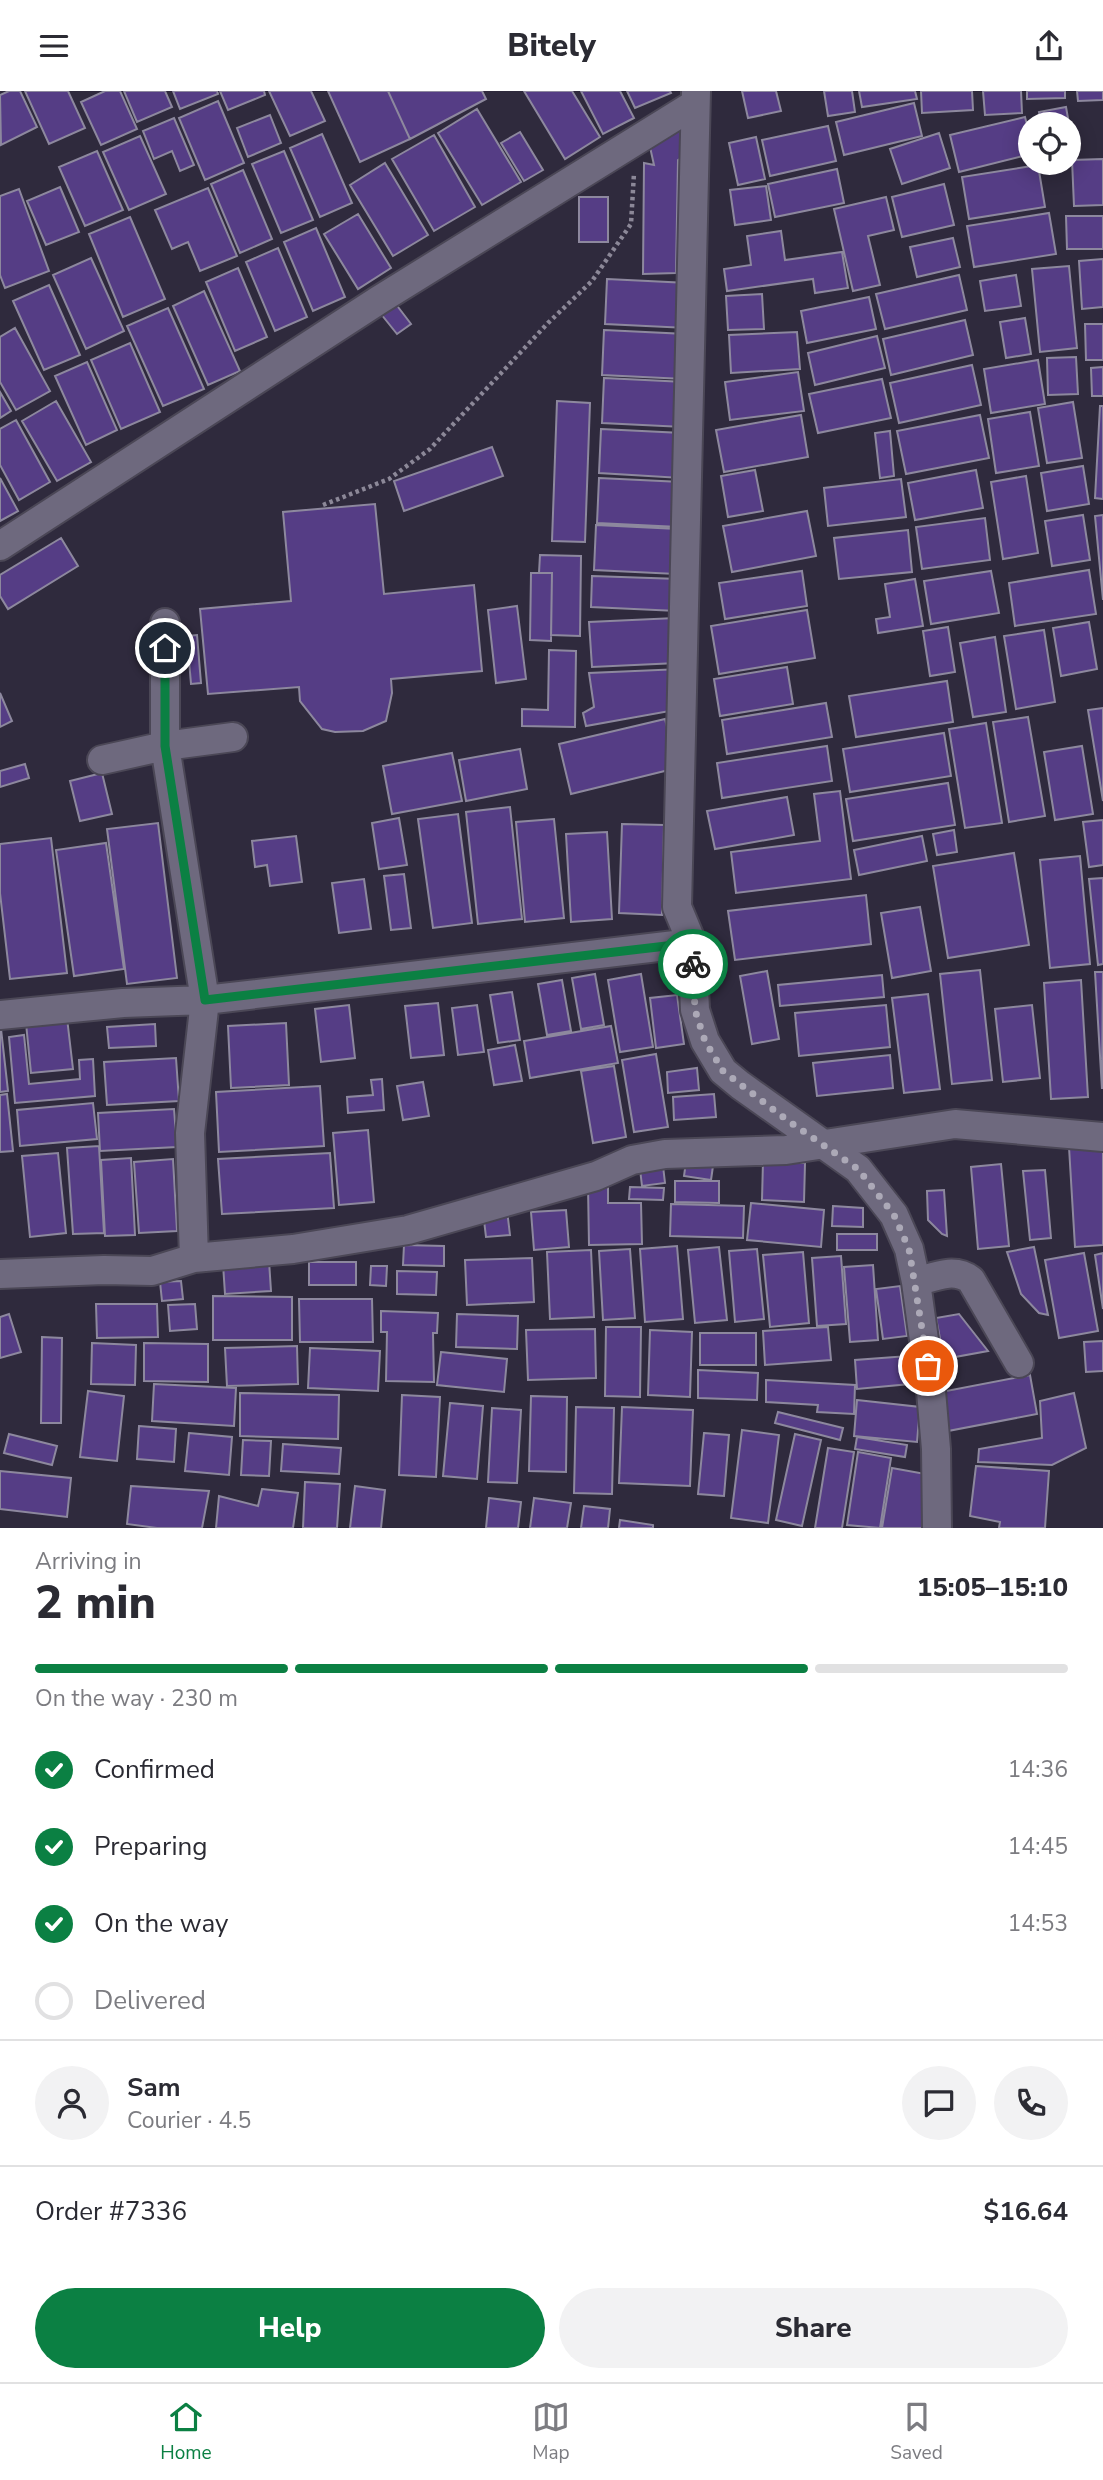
<!DOCTYPE html>
<html lang="en">
<head>
<meta charset="utf-8">
<style>
	body { margin:0; font-family:"Nunito Sans",sans-serif; background:#f2f2f3; color:#2b2b33; height:100vh; display:flex; flex-direction:column; font-size:26px; white-space:nowrap }
	* { box-sizing:border-box; margin:0 }
	p { font-size:23px; color:#7c7c81 }
	.icon { flex:none; width:38px; height:38px; fill:none; stroke:currentColor; stroke-width:2; stroke-linecap:round; stroke-linejoin:round }
	.map { position:relative; height:1437px; overflow:hidden }
	.side { display:flex; flex-direction:column; background:#fff; flex:1 }
	.side>* { flex:none }
	.fabs { position:absolute; left:1018px; top:21px; display:grid; gap:14px }
	.fabs a { display:grid; place-items:center; width:63px; height:63px; border-radius:50%; background:#fff; box-shadow:0 4px 18px #0003; font-size:35px }
	.pin { position:absolute; display:grid; place-items:center; width:60px; height:60px; color:#fff; margin:-30px; border:4px solid #fff; border-radius:50%; box-shadow:0 2px 7px #0007 }
	.courier { position:absolute; display:grid; place-items:center; width:70px; height:70px; margin:-35px; border:5px solid #0b8043; border-radius:50%; background:#fff; color:#222; box-shadow:0 2px 9px #0007 }
	.overview em { font-style:normal; font-weight:800 }
	.overview div { display:flex; flex-direction:column-reverse }
	.overview { display:flex; align-items:center; justify-content:space-between; height:119px; padding:0 35px }
	h1 { font-size:46px; font-weight:800; line-height:52px }
	.bar { display:grid; grid-template-columns:repeat(4,1fr); gap:10px 7px; align-content:center; height:84px; padding:0 35px }
	.bar i { height:9px; border-radius:5px; background:#e1e1e2 }
	.bar .current { background:#0b8043 }
	.bar p { grid-column:span 4 }
	.line { display:flex; align-items:center; gap:18px; padding:0 35px; border-top:2px solid #e1e1e2 }
	.line div { flex:1 }
	.round { display:grid; place-items:center; flex:none; width:74px; height:74px; border-radius:37px; background:#f2f2f3 }
	ol { padding:0 35px; list-style:none }
	li { display:flex; align-items:center; gap:21px; height:77px }
	li p { margin-inline-start:auto }
	li .icon { padding:7px; border-radius:50%; background:#0b8043; color:#fff; stroke-width:4 }
	li:last-child { color:#7c7c81 }
	li i { width:38px; height:38px; border:4px solid #e1e1e2; border-radius:50% }
	.button { display:flex; gap:14px; margin-top:auto; padding:14px 35px }
	.button a { flex:1; height:80px; border-radius:42px; background:#0b8043; color:#fff; font-size:28px; font-weight:800; line-height:80px; text-align:center }
	.button a+a { background:#f2f2f3; color:#2b2b33 }
	header { display:flex; justify-content:space-between; align-items:center; height:91px; padding:0 35px; background:#fff; font-size:32px; font-weight:800 }
	.dock { display:flex; justify-content:space-around; align-items:center; height:98px; border-top:2px solid #e1e1e2; background:#fff; font-size:19px; color:#7c7c81 }
	.dock a { display:grid; justify-items:center; gap:4px }
	.dock .current { color:#0b8043 }
	.map>svg:first-child { display:block }
</style>
</head>
<body>
<header><svg class="icon" aria-label="menu" viewBox="0 0 24 24"><path d="M4 6h16M4 12h16M4 18h16"/></svg>Bitely<svg class="icon" aria-label="share" viewBox="0 0 24 24"><path d="M12 15V3M7 8l5-5 5 5M5 13v7h14v-7"/></svg></header>
<div class="map">
<svg width="1103" height="1437" viewBox="0 0 1103 1437">
	<rect width="100%" height="100%" fill="#2f2a3d"/>
	<path fill="#553d85" stroke="#8d889e" stroke-width="2" d="M9 0H20L37 36 1 54 0 4Z
		M25 0H68L85 37 49 53Z
		M105 0H120L137 38 101 54 81 11Z
		M124 0H165L172 16 137 31Z
		M173 0H217L218 3 180 18Z
		M220 0H264L265 4 228 19Z
		M269 0H311L325 30 290 45Z
		M328 0H388L410 48 360 71Z
		M388 0H482L486 8 410 48Z
		M524 0H572L600 46 565 68Z
		M581 0H620L634 27 603 43Z
		M627 0H670L671 2 635 17Z
		M742 0H776L781 20 748 27Z
		M824 0H852L855 21 828 25Z
		M859 0H915L917 8 862 16Z
		M921 0H972L973 19 922 22Z
		M983 0H1021L1022 22 985 24Z
		M1027 0H1065V7L1027 8Z
		M1077 0H1103V9L1078 10Z
		M218 10 244 72 205 89 179 27Z
		M914 12 922 45 844 64 836 31Z
		M1066 16 1069 33H1041L1039 21Z
		M477 18 521 91 482 114 438 42Z
		M270 24 281 52 248 66 237 37Z
		M1025 26 1031 50V63L959 81 950 44Z
		M174 27 194 74 180 80 172 60 154 68 143 40Z
		M686 30 688 63 678 69 676 182 643 183 644 72 654 74 650 56Z
		M828 35 836 70 770 85 762 49Z
		M520 41 543 79 524 90 501 52Z
		M939 42 950 77 902 93 890 58Z
		M322 43 352 112 320 126 290 57Z
		M434 44 475 116 434 140 392 68Z
		M140 45 166 103 129 119 103 61Z
		M756 46 765 88 738 94 729 52Z
		M97 60 123 119 85 135 59 76Z
		M284 60 313 129 281 142 252 73Z
		M1103 68V114L1074 115 1072 69Z
		M385 72 428 144 393 165 350 94Z
		M1038 74 1045 116 969 128 962 86Z
		M837 78 844 112 775 126 768 93Z
		M243 79 272 148 240 162 211 93Z
		M944 93 954 134 902 146 892 106Z
		M766 95 771 129 735 134 730 99Z
		M60 96 79 141 46 154 27 110Z
		M208 97 237 165 200 180 188 151 172 158 155 119Z
		M19 98 49 180 5 197 0 184V105Z
		M579 106H608V151H579Z
		M886 106 894 139 868 145 880 194 853 200 834 118Z
		M1049 122 1056 163 974 176 967 135Z
		M358 123 391 177 358 198 324 143Z
		M1066 125H1103V158H1067Z
		M130 126 165 208 123 226 89 143Z
		M316 137 345 206 313 220 284 151Z
		M781 140 785 169 842 161 848 197 815 202 813 188 727 200 724 178 751 174 747 145Z
		M953 147 960 176 917 186 910 156Z
		M278 157 307 226 275 240 246 171Z
		M91 167 124 240 86 258 53 184Z
		M1103 168V216L1082 218 1079 170Z
		M1069 175 1077 257 1040 261 1032 178Z
		M238 177 267 246 235 260 206 191Z
		M959 184 967 219 885 238 876 203Z
		M1016 184 1021 215 985 220 980 190Z
		M607 188 688 192 687 237 605 233Z
		M49 194 80 264 44 279 13 210Z
		M204 200 240 280 208 294 173 215Z
		M762 203 764 238 728 239 726 205Z
		M869 206 876 238 807 252 801 220Z
		M395 212 411 233 397 243 381 223Z
		M168 217 204 298 163 315 127 235Z
		M1025 227 1031 263 1006 267 1000 231Z
		M965 229 973 264 891 284 883 248Z
		M1085 233H1103V269H1086Z
		M15 237 50 300 16 319 0 291V246Z
		M604 239 686 243 684 288 602 284Z
		M797 241 800 278 731 282 729 244Z
		M877 245 885 277 815 294 808 262Z
		M130 252 160 321 121 338 91 269Z
		M1076 266 1078 303 1048 304 1047 267Z
		M1038 269 1045 313 991 322 984 278Z
		M87 271 117 339 86 354 55 285Z
		M972 274 981 314 899 332 890 292Z
		M1103 276V305H1092L1091 277Z
		M798 281 804 320 730 329 725 291Z
		M604 287 685 291 683 336 602 332Z
		M882 288 891 327 818 342 809 303Z
		M0 301 11 320 0 327Z
		M56 310 91 371 57 390 22 330Z
		M557 310 590 312 585 451 552 450Z
		M1073 311 1082 367 1047 372 1038 317Z
		M1100 315H1103V408L1095 407Z
		M1030 321 1039 375 996 382 988 328Z
		M801 324 808 366 724 381 716 339Z
		M980 324 989 367 906 383 897 340Z
		M16 329 50 391 19 409 0 374V338Z
		M601 338 682 342 681 387 599 382Z
		M890 340 894 385 880 387 875 342Z
		M492 356 503 385 404 420 394 390Z
		M1083 375 1089 413 1047 420 1041 382Z
		M755 379 763 420 728 426 721 385Z
		M976 379 983 417 915 429 908 392Z
		M1026 385 1038 462 1003 468 991 391Z
		M0 387 18 420 0 430Z
		M599 387 681 391 679 436 597 432Z
		M901 388 906 426 828 435 824 397Z
		M375 413 384 503 474 494 482 580 391 588 392 602 386 630 363 640 335 641 322 638 300 610 299 596 208 603 200 518 291 510 283 421Z
		M807 420 816 465 732 481 723 435Z
		M1083 424 1090 469 1052 475 1045 430Z
		M1103 424V509L1095 425Z
		M985 427 990 469 922 478 916 436Z
		M596 434 678 438 676 483 594 479Z
		M908 439 912 481 839 488 834 447Z
		M61 447 78 475 8 518 0 505V484Z
		M540 464 581 465 580 545 551 544 552 482H539Z
		M1089 479 1096 523 1015 535 1009 492Z
		M802 480 807 515 725 528 719 492Z
		M991 480 999 522 931 533 924 490Z
		M531 482H552L551 550 530 549Z
		M592 485 679 488 677 520 591 516Z
		M915 488 923 535 878 542 876 528 890 526 885 493Z
		M517 515 526 588 496 592 488 519Z
		M807 519 815 567 719 583 711 535Z
		M675 527 677 572 592 576 589 531Z
		M1089 531 1097 578 1061 585 1053 537Z
		M948 536 955 581 930 585 923 540Z
		M1044 539 1055 611 1016 618 1004 545Z
		M197 544 201 592 191 593 187 545Z
		M995 546 1006 621 973 626 960 552Z
		M549 559 576 560 575 636 522 635V618L548 619Z
		M787 576 793 613 720 625 714 588Z
		M681 578V618L586 635 583 622 594 616 589 582Z
		M947 590 953 631 856 646 849 605Z
		M0 602 12 630 0 636Z
		M826 612 832 646 727 663 722 629Z
		M1103 617V710L1088 619Z
		M1028 626 1045 725 1009 731 993 631Z
		M665 628 677 677 571 703 559 653Z
		M986 632 1002 732 965 737 949 638Z
		M944 642 951 685 850 701 843 658Z
		M827 655 832 690 722 707 717 672Z
		M1082 655 1093 723 1055 729 1044 661Z
		M520 658 527 698 466 710 459 669Z
		M452 662 462 710 392 723 383 675Z
		M25 673 29 687 0 696V680Z
		M102 682 112 723 80 730 70 690Z
		M948 692 955 734 853 750 846 708Z
		M840 700 851 788 736 802 731 761 820 750 814 703Z
		M787 706 794 744 715 758 707 720Z
		M510 716 522 828 478 833 466 721Z
		M458 723 472 832 433 837 418 728Z
		M399 727 407 774 379 778 372 732Z
		M554 728 564 827 525 831 516 731Z
		M1103 729V774L1089 776 1083 731Z
		M158 732 177 887 127 893 107 738Z
		M622 733 664 734 662 824 619 822Z
		M954 739 957 761 937 764 933 743Z
		M607 741 612 828 571 831 566 743Z
		M296 745 302 791 270 795 267 774 255 776 252 750Z
		M922 745 927 770 859 784 854 759Z
		M51 747 67 882 10 888 0 802V753Z
		M106 752 124 878 74 885 56 759Z
		M1014 762 1029 854 948 867 933 775Z
		M1080 765 1090 873 1050 877 1040 769Z
		M404 783 411 837 391 839 384 785Z
		M1103 787V873L1098 874 1089 788Z
		M364 788 371 838 339 842 332 792Z
		M866 804 871 853 735 869 728 820Z
		M920 816 931 880 892 887 881 822Z
		M980 879 992 989 952 993 940 883Z
		M767 880 779 948 752 953 740 885Z
		M1095 881H1103L1102 998Z
		M595 883 604 934 581 938 572 887Z
		M641 883 653 956 620 961 608 889Z
		M882 884 884 906 780 915 778 894Z
		M562 889 571 940 547 944 538 893Z
		M1081 889 1088 1006 1051 1008 1044 892Z
		M512 901 520 949 498 952 490 904Z
		M928 903 940 998 904 1002 892 907Z
		M677 904 684 953 656 957 650 907Z
		M438 912 444 964 411 967 405 915Z
		M349 914 355 967 321 971 315 918Z
		M477 914 484 961 458 964 452 917Z
		M886 914 890 956 799 965 795 922Z
		M1032 914 1040 987 1003 991 995 918Z
		M67 927 73 978 31 982 26 932Z
		M0 929 8 1000 0 1001Z
		M286 932 289 994 231 997 228 935Z
		M155 933 156 955 109 957 107 936Z
		M611 935 618 972 530 987 524 950Z
		M24 944 29 993 80 988 79 969 93 968 95 1005 15 1012 9 946Z
		M515 954 522 990 494 994 488 959Z
		M656 963 668 1036 634 1041 622 969Z
		M890 964 893 997 817 1005 813 972Z
		M176 967 179 1010 107 1014 104 971Z
		M614 975 626 1046 593 1052 581 980Z
		M697 977 699 999 668 1002 667 981Z
		M382 988 384 1019 348 1022 347 1006 373 1004 371 989Z
		M423 991 429 1025 403 1029 397 995Z
		M320 995 324 1055 219 1061 216 1001Z
		M7 1003 13 1060 0 1061V1004Z
		M714 1003 716 1026 674 1029 673 1006Z
		M93 1012 97 1048 20 1055 17 1019Z
		M174 1018 177 1056 100 1060 98 1022Z
		M368 1039 374 1111 339 1114 333 1042Z
		M1103 1054V1154L1075 1156 1069 1056Z
		M99 1055 104 1142 73 1143 67 1057Z
		M58 1062 66 1142 30 1146 22 1065Z
		M330 1062 334 1117 222 1123 218 1068Z
		M131 1067 135 1144 105 1145 101 1069Z
		M173 1068 177 1140 139 1142 134 1071Z
		M763 1070 805 1072 804 1111 762 1109Z
		M686 1071 713 1075 711 1089 684 1085Z
		M1001 1073 1009 1155 978 1158 971 1076Z
		M663 1075 665 1092 642 1095 640 1078Z
		M1045 1079 1051 1147 1030 1149 1023 1080Z
		M675 1090H719V1112L675 1111Z
		M588 1095H608V1112H641L642 1153 589 1154Z
		M630 1096 664 1097 663 1109 629 1108Z
		M944 1099 947 1145 942 1143 928 1129 927 1100Z
		M751 1112 824 1119 821 1156 747 1149Z
		M671 1113 744 1115 743 1147 670 1145Z
		M833 1115 863 1117V1136L832 1135Z
		M507 1119 510 1144 486 1146 483 1121Z
		M566 1119 569 1156 534 1159 531 1121Z
		M837 1143H877V1159H837Z
		M404 1154 444 1155V1175L403 1174Z
		M677 1155 683 1228 645 1231 640 1158Z
		M719 1156 727 1229 695 1232 688 1159Z
		M1034 1156 1048 1224 1039 1222 1021 1203 1007 1161Z
		M630 1158 635 1227 603 1229 599 1160Z
		M757 1158 764 1228 735 1231 729 1160Z
		M591 1159 594 1226 550 1228 547 1161Z
		M803 1161 809 1232 770 1236 763 1164Z
		M1084 1162 1098 1240 1059 1247 1045 1169Z
		M1103 1162V1218L1095 1164Z
		M841 1165 846 1233 817 1235 812 1167Z
		M532 1167 534 1211 467 1214 465 1169Z
		M269 1170 271 1200 225 1203 223 1173Z
		M309 1171H356V1194H309Z
		M873 1174 878 1249 850 1251 844 1176Z
		M371 1175H387L386 1195 370 1194Z
		M397 1180 437 1181 436 1204 397 1203Z
		M181 1190 183 1208 162 1210 160 1191Z
		M900 1195 907 1245 883 1248 876 1198Z
		M213 1205 292 1206V1249H213Z
		M299 1208H372L373 1251H300Z
		M96 1213H157L158 1246 97 1247Z
		M195 1213 197 1238 170 1240 168 1214Z
		M381 1220 438 1222 437 1242H433L434 1291 386 1290 387 1241H381Z
		M9 1223 21 1261 0 1267V1226Z
		M457 1223 518 1225 517 1258 456 1256Z
		M959 1223 988 1260 944 1268 936 1227Z
		M606 1236H641L640 1306 605 1305Z
		M828 1236 831 1269 765 1274 763 1240Z
		M595 1238 596 1287 528 1289 526 1239Z
		M650 1239 692 1241 690 1306 648 1304Z
		M700 1242H756V1274H700Z
		M42 1246 62 1247 61 1332H41Z
		M1103 1250V1280L1086 1281 1084 1251Z
		M92 1252 136 1254 135 1294 91 1293Z
		M144 1252 208 1253V1291L144 1290Z
		M297 1255 298 1293 227 1295 225 1257Z
		M310 1257 380 1260 378 1300 308 1297Z
		M441 1261 507 1268 504 1301 437 1294Z
		M908 1265 910 1293 857 1298 855 1269Z
		M698 1279 758 1282 757 1309 698 1307Z
		M1030 1284 1037 1323 948 1340 941 1301Z
		M766 1289 855 1294 854 1323 817 1321 818 1314 766 1311Z
		M154 1293 236 1297 234 1335 152 1330Z
		M88 1300 124 1305 117 1370 80 1366Z
		M240 1302 339 1304 338 1348 240 1345Z
		M1074 1302 1086 1357 1052 1374 978 1371 979 1358 1042 1347 1040 1310Z
		M402 1304 440 1306 436 1386 399 1384Z
		M531 1305 567 1306 566 1381 529 1380Z
		M857 1309 920 1316 917 1351 854 1345Z
		M450 1312 483 1315 477 1388 443 1385Z
		M576 1316 614 1317 612 1403 574 1402Z
		M622 1316 693 1319 690 1395 619 1392Z
		M492 1317 521 1319 517 1392 488 1391Z
		M778 1321 843 1337 840 1349 775 1332Z
		M139 1335 176 1338 174 1371 137 1368Z
		M742 1339 779 1344 768 1432 731 1427Z
		M189 1342 232 1346 229 1384 185 1380Z
		M704 1342 729 1344 724 1405 698 1403Z
		M9 1343 57 1355 52 1374 4 1362Z
		M795 1343 821 1349 802 1435 776 1429Z
		M857 1346 907 1354 905 1366 855 1358Z
		M243 1349 271 1350 269 1385 241 1384Z
		M283 1353 341 1357 339 1383 281 1380Z
		M828 1357 854 1361 842 1437H815Z
		M858 1361 891 1367 880 1437 847 1434Z
		M976 1375 1049 1380 1045 1437H999L1000 1431 970 1425Z
		M892 1377 931 1384 922 1437H882Z
		M0 1380 71 1387 67 1426 0 1418Z
		M305 1391 340 1393 337 1437H303Z
		M131 1395 209 1400 202 1437H157L127 1433Z
		M355 1395 385 1399 381 1437H350Z
		M262 1398 298 1402 293 1437H216L219 1405 258 1415Z
		M489 1407 521 1411 518 1437H486Z
		M534 1407 571 1412 567 1437H530Z
		M584 1415 610 1418 608 1437H581Z
		M620 1429 653 1434V1437H619Z"/>
	<g fill="none" stroke-linecap="round" stroke-linejoin="round">
		<defs>
			<path id="street" d="M696 0 677 816 692 852 695 919 705 950 723 980 740 994 858 1078 894 1124 901 1140 909 1158 916 1191 931 1300 936 1358 937 1437
				M0 455 379 209 695 13
				M165 532V655L205 909 190 1042 194 1167
				M102 669 165 655 233 646
				M0 924 123 912 205 909 692 852
				M0 1183 104 1179 152 1180 194 1167 293 1158 408 1139 596 1085 632 1069 665 1063 786 1059 955 1033 1103 1046
				M916 1191C934 1186 954 1176 971 1189L1019 1272"/>
		</defs>
		<use href="#street" stroke="#4b4756" stroke-width="32"/>
		<path stroke="#8c8898" stroke-width="4.5" stroke-dasharray="3.5 3.5" stroke-linecap="butt" d="M323 414 389 388 430 358 548 232 592 190 631 133 634 82"/>
		<use href="#street" stroke="#6e697e" stroke-width="28"/>
	</g>
	<g fill="none" stroke-linecap="round" stroke-linejoin="round">
		<path stroke="#aca9b7" stroke-width="7" stroke-dasharray="0 12.6" d="M693 873 695 919 705 950 723 980 787 1029 858 1078 894 1124 909 1158 928 1275"/>
		<path stroke="#0b8043" stroke-width="9" d="M165 557V655L205 909 692 852 693 873"/>
	</g>
</svg>
<div class="fabs">
<a><svg class="icon" aria-label="locate" viewBox="0 0 24 24"><circle cx="12" cy="12" r="6"/><path d="M12 2v4M12 18v4M2 12h4M18 12h4"/></svg></a>
</div>
<div class="pin" style="left:928px;top:1275px;background:#ea580c"><svg class="icon" aria-label="bag" viewBox="0 0 24 24"><path d="M5 8h14l-1 12H6zM9 8a3 3 0 0 1 6 0"/></svg></div>
<div class="pin" style="left:165px;top:557px;background:#1f2937"><svg class="icon" aria-label="home" viewBox="0 0 24 24"><path d="M3 11l9-7 9 7M6 9v11h12V9"/></svg></div>
<div class="courier" style="left:693px;top:873px"><svg class="icon" aria-label="bike" viewBox="0 0 24 24"><circle cx="6" cy="16" r="4"/><circle cx="18" cy="16" r="4"/><path d="M6 16l4-8h5l3 8M10 8l3 8H6M13 5h3"/></svg></div>
</div>
<section class="side">
<div class="overview"><div><h1>2 min</h1><p>Arriving in</p></div><em>15:05–15:10</em></div>
<div class="bar"><i class="current"></i><i class="current"></i><i class="current"></i><i></i><p>On the way · 230 m</p></div>
<ol>
<li><svg class="icon" aria-label="check" viewBox="0 0 24 24"><path d="M5 12l5 5 9-10"/></svg>Confirmed<p>14:36</p></li>
<li><svg class="icon" aria-label="check" viewBox="0 0 24 24"><path d="M5 12l5 5 9-10"/></svg>Preparing<p>14:45</p></li>
<li><svg class="icon" aria-label="check" viewBox="0 0 24 24"><path d="M5 12l5 5 9-10"/></svg>On the way<p>14:53</p></li>
<li><i></i>Delivered</li>
</ol>
<div class="line" style="height:126px"><a class="round"><svg class="icon" aria-label="person" viewBox="0 0 24 24"><circle cx="12" cy="8" r="4"/><path d="M4 21q1-7 8-7t8 7"/></svg></a><div><b>Sam</b><p>Courier · 4.5</p></div><a class="round"><svg class="icon" aria-label="chat" viewBox="0 0 24 24"><path d="M4 5h16v11H9l-5 4z"/></svg></a><a class="round"><svg class="icon" aria-label="phone" viewBox="0 0 24 24"><path d="M5 4h4l2 5-3 2q2 4 5 5l2-3 5 2v4C11 20 4 13 5 4z"/></svg></a></div>
<div class="line" style="height:91px"><div>Order #7336</div><b>$16.64</b></div>
<div class="button"><a>Help</a><a>Share</a></div>
</section>
<nav class="dock">
<a class="current"><svg class="icon" aria-label="home" viewBox="0 0 24 24"><path d="M3 11l9-7 9 7M6 9v11h12V9"/></svg>Home</a>
<a><svg class="icon" aria-label="map" viewBox="0 0 24 24"><path d="M3 6l6-2 6 2 6-2v14l-6 2-6-2-6 2zM9 4v14M15 6v14"/></svg>Map</a>
<a><svg class="icon" aria-label="saved" viewBox="0 0 24 24"><path d="M7 4h10v16l-5-4-5 4z"/></svg>Saved</a>
</nav>
</body>
</html>
